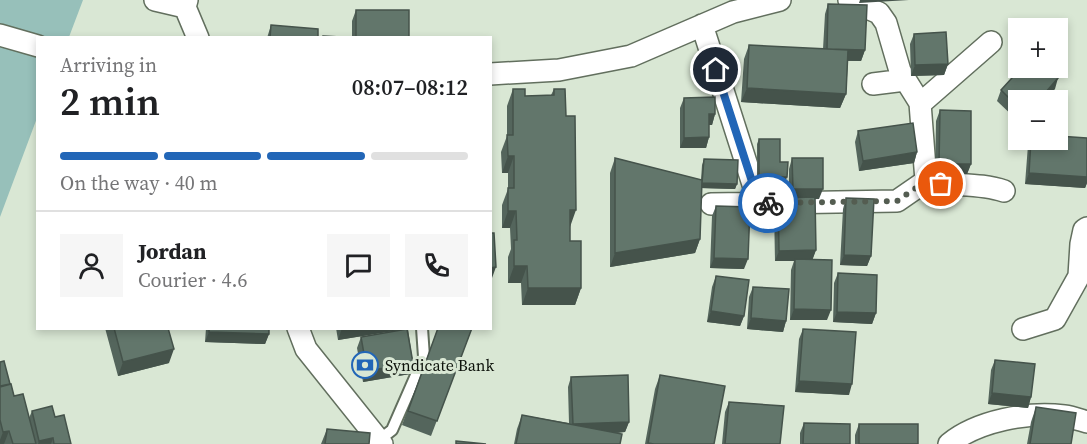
<!DOCTYPE html>
<html lang="en">
<head>
<meta charset="utf-8">
<style>
	body { margin:0; font-family:"Source Serif 4",serif; background:#f6f6f6; color:#202124; height:100vh; display:flex; flex-direction:column; font-size:22px; white-space:nowrap }
	* { box-sizing:border-box; margin:0 }
	p { font-size:20px; color:#757577 }
	.icon { flex:none; width:33px; height:33px; fill:none; stroke:currentColor; stroke-width:2; stroke-linecap:round; stroke-linejoin:round }
	.map { position:relative; flex:1; overflow:hidden }
	.side { position:absolute; left:36px; top:36px; width:456px; height:294px; display:flex; flex-direction:column; background:#fff; border-radius:0px; box-shadow:0 3px 9px #0003 }
	.side>* { flex:none }
	.tools { position:absolute; left:1008px; top:18px; display:grid; gap:12px }
	.tools a { display:grid; place-items:center; width:60px; height:60px; border-radius:0px; background:#fff; box-shadow:0 3px 9px #0003; font-size:30px }
	.pin { position:absolute; display:grid; place-items:center; width:51px; height:51px; color:#fff; margin:-26px; border:3px solid #fff; border-radius:50%; box-shadow:0 2px 6px #0007 }
	.courier { position:absolute; display:grid; place-items:center; width:60px; height:60px; margin:-30px; border:4px solid #2266b7; border-radius:50%; background:#fff; color:#222; box-shadow:0 2px 8px #0007 }
	.overview em { font-style:normal; font-weight:600 }
	.overview div { display:flex; flex-direction:column-reverse }
	.overview { display:flex; align-items:center; justify-content:space-between; height:102px; padding:0 24px }
	h1 { font-size:39px; font-weight:600; line-height:45px }
	.bar { display:grid; grid-template-columns:repeat(4,1fr); gap:9px 6px; align-content:center; height:72px; padding:0 24px }
	.bar i { height:8px; border-radius:4px; background:#e0e0e0 }
	.bar .active { background:#2266b7 }
	.bar p { grid-column:span 4 }
	.line { display:flex; align-items:center; gap:15px; padding:0 24px; border-top:2px solid #e0e0e0 }
	.line div { flex:1 }
	.round { display:grid; place-items:center; flex:none; width:63px; height:63px; border-radius:0px; background:#f6f6f6 }
	.map>svg:first-child { display:block }
</style>
</head>
<body>
<div class="map">
<svg width="1087" height="444" viewBox="0 0 1087 444">
	<rect width="100%" height="100%" fill="#d9e7d4"/>
	<path fill="#97c0ba" d="M0 0H83L69 37 38 38 37 118 0 217Z"/>
	<g fill="none" stroke-linecap="round" stroke-linejoin="round">
		<defs>
			<path id="lane" d="M379 440 392 430 424 357 422 328"/>
			<path id="street" d="M155 0 185 7
				M187 0 185 7 198 38
				M702 25 759 203
				M0 35 38 46
				M490 74 559 70 631 56 733 12 780 0
				M873 84 905 80
				M920 104 991 42
				M926 181C952 187 979 182 1004 191
				M711 204 897 201 926 181 920 103 900 71 886 23 879 13 849 0
				M1081 244 1084 230 1087 228
				M298 328 306 349 382 444
				M1023 329 1055 319 1079 276 1081 244 1087 250
				M949 444C977 421 1029 411 1064 416 1072 417 1080 420 1087 422"/>
		</defs>
		<use href="#lane" stroke="#626f5e" stroke-width="14"/>
		<use href="#street" stroke="#626f5e" stroke-width="24"/>
		<use href="#lane" stroke="#fff" stroke-width="10"/>
		<use href="#street" stroke="#fff" stroke-width="21"/>
	</g>
	<path fill="#54655c" d="M828 4 865 50 861 61H848L846 94 840 108 741 102 744 59 749 45 823 49 825 14Z
		M356 10 409 38H352V21Z
		M271 25 318 38H267Z
		M914 34 948 64 944 75 911 76 910 44Z
		M513 89 525 96 551 95 554 89 566 116 570 241 581 288 575 305H522L521 283H508V257L511 249 510 228H502V205L508 189V173H502L501 152 507 136V106Z
		M1055 89 1018 100V121L997 101 1001 90Z
		M684 98 715 114 712 125H709V137L706 148H680V108Z
		M940 110 971 164 967 174H935L936 121Z
		M858 131 917 152 914 163 859 171 855 142Z
		M1087 138V183L1085 188 1025 184 1028 145 1030 140Z
		M759 139 780 162 785 183H757V144Z
		M615 158 701 180 702 165 704 159 737 184 735 189 701 188 700 239 695 253 610 267V173Z
		M792 158 819 199H815L816 250 812 260 827 320H790L791 270 794 261H775L774 208 778 198H789V169Z
		M846 198 871 256 867 266 840 265 843 209Z
		M716 206 744 269 710 268 712 216Z
		M838 273 876 313 872 324 833 322 834 283Z
		M716 276 744 316 740 326 707 322 712 287Z
		M753 287 786 321 783 332 747 329 749 297Z
		M105 328H168L169 363 118 376Z
		M206 328H269V334L265 344 205 342Z
		M336 328H411L408 329 413 363 410 374 363 382 357 348 361 337 394 331 338 340Z
		M438 328H472L431 436 402 425Z
		M803 329 849 395 795 392 799 339Z
		M995 360 1031 397 1028 408 988 404 991 370Z
		M0 362 14 396 29 418 32 411 55 417 71 444H0Z
		M660 375 714 444H645L655 389Z
		M571 377 629 422 625 432 618 433 620 444H514L517 429 522 415 569 423 568 387Z
		M729 402 780 444H722L725 412Z
		M1036 407 1071 444H1027L1031 422Z
		M804 423 850 444H800V433Z
		M859 424 918 444H855V435Z
		M327 429 369 444H321Z"/>
	<path fill="#45534b" d="M860 0H909L859 3Z
		M827 49 865 50 861 61 823 60Z
		M948 64 944 75 911 76 915 65Z
		M1058 78 1055 89 1044 100H1039Z
		M747 88 846 94 840 108 741 102Z
		M709 114H715L712 125H706Z
		M709 137 706 148H680L684 138Z
		M917 152 914 163 859 171 863 161Z
		M508 156H514L508 173H502Z
		M939 164H971L967 174H935Z
		M1029 173 1087 177V183L1085 188 1025 184Z
		M759 177H787L785 183H757Z
		M702 183 737 184 735 189 700 188Z
		M793 189H823L819 199 789 200Z
		M570 210H576L570 227Z
		M508 211H516L510 228H502Z
		M700 239 695 253 610 267 615 253Z
		M816 250 812 261H775L779 251Z
		M844 255 871 256 867 266 840 265Z
		M714 258 748 259 744 269 710 268Z
		M514 266H527L521 283H508Z
		M496 267 492 278H490V268Z
		M528 288H581L575 305H522Z
		M794 309 831 310 827 320H790Z
		M711 311 744 316 740 326 707 322Z
		M837 312 876 313 872 324 833 322Z
		M751 318 786 321 783 332 747 329Z
		M342 328H411L338 340Z
		M209 332 269 334 265 344 205 342Z
		M174 349 169 363 118 376 123 362Z
		M413 363 410 374 363 382 367 371Z
		M799 381 852 384 849 395 795 392Z
		M992 393 1031 397 1028 408 988 404Z
		M629 422 625 432 569 434 573 424Z
		M9 431 4 444H0V440L3 432Z
		M53 438 51 444H38L39 441Z"/>
	<path fill="#62766b" stroke="#45534b" stroke-width="1.5" d="M828 4 867 5 865 50 827 49Z
		M356 10H409V38H356Z
		M271 25 318 29V38H270Z
		M946 32 948 64 915 65 914 34Z
		M323 36 341 37 323 38Z
		M749 45 848 50 846 94 747 88Z
		M1021 68H1046L1058 78 1039 100H1018V107L1001 90Z
		M513 89H525V96L554 95V89H565L566 116H575L576 210H570V241H581V288H528L527 266H514V240H517L516 211H508V188H514V156H508L507 135H513Z
		M715 97V114H709V137L684 138V98Z
		M940 110 971 111V164H939Z
		M913 123 917 152 863 161 858 131Z
		M1058 136 1087 138V177L1029 173 1031 140H1058Z
		M759 139H780V162H788L787 177H759Z
		M615 158 702 180 700 239 615 253Z
		M792 158H823V189H793Z
		M704 159 738 160 737 184 702 183Z
		M815 197 816 250 779 251 778 198Z
		M846 198 874 199 871 256 844 255Z
		M716 206 750 207 748 259 714 258Z
		M490 233H494L496 267 490 268Z
		M795 259 832 260 831 310 794 309Z
		M838 273 877 275 876 313 837 312Z
		M716 276 749 280 744 316 711 311Z
		M753 287 789 289 786 321 751 318Z
		M114 328H168L174 349 123 362Z
		M209 328H269V334L209 332Z
		M438 328H472L437 421 408 411Z
		M407 329 413 363 367 371 361 337Z
		M803 329 856 332 852 384 799 381Z
		M995 360 1035 364 1031 397 992 393Z
		M4 361 10 384 0 386V362Z
		M628 375 629 422 573 424 571 377Z
		M660 375 725 386 714 444H654L648 443Z
		M11 384 14 396 23 394 36 444H13L9 431 3 432 0 420V387Z
		M729 402 784 406 780 444H725Z
		M52 406 55 417 64 415 71 444H54L53 438 39 441 32 411Z
		M1036 407 1076 413 1071 444H1030Z
		M522 415 622 434 620 444H516Z
		M804 423 850 424V444H803Z
		M859 424H918V444H859Z
		M327 429 370 433 369 444H325Z
		M456 441 486 444H456Z"/>
	<g fill="none" stroke-linecap="round" stroke-linejoin="round">
		<path stroke="#545d51" stroke-width="6" stroke-dasharray="0 10.8" d="M768 203 897 201 926 181 941 184"/>
		<path stroke="#2266b7" stroke-width="8" d="M716 70 759 203H768"/>
	</g>
	<defs>
		<symbol id="bank-ring" viewBox="-11 -11 22 22"><circle r="9.5" fill="#d9e7d4" stroke="#2266b7" stroke-width="1.5"/><path d="M-6-4H6V4H-6ZM0-2.3a2.3 2.3 0 1 0 0 4.6a2.3 2.3 0 1 0 0-4.6Z" fill="#2266b7"/></symbol>
	</defs>
	<g fill-rule="evenodd">
		<use href="#bank-ring" x="350" y="350" width="30" height="30"/>
	</g>
	<g text-anchor="middle" dominant-baseline="central" stroke-width="6" stroke-linejoin="round" paint-order="stroke">
		<g font-size="16" fill="#0d120b" stroke="#d9e7d4" text-anchor="start">
			<text x="385" y="365">Syndicate Bank</text>
		</g>
	</g>
</svg>
<div class="tools">
<a>+</a>
<a>−</a>
</div>
<div class="pin" style="left:941px;top:184px;background:#ea580c"><svg class="icon" aria-label="bag" viewBox="0 0 24 24"><path d="M5 8h14l-1 12H6zM9 8a3 3 0 0 1 6 0"/></svg></div>
<div class="pin" style="left:716px;top:70px;background:#1f2937"><svg class="icon" aria-label="home" viewBox="0 0 24 24"><path d="M3 11l9-7 9 7M6 9v11h12V9"/></svg></div>
<div class="courier" style="left:768px;top:203px"><svg class="icon" aria-label="bike" viewBox="0 0 24 24"><circle cx="6" cy="16" r="4"/><circle cx="18" cy="16" r="4"/><path d="M6 16l4-8h5l3 8M10 8l3 8H6M13 5h3"/></svg></div>
<section class="side">
<div class="overview"><div><h1>2 min</h1><p>Arriving in</p></div><em>08:07–08:12</em></div>
<div class="bar"><i class="active"></i><i class="active"></i><i class="active"></i><i></i><p>On the way · 40 m</p></div>
<div class="line" style="height:108px"><a class="round"><svg class="icon" aria-label="person" viewBox="0 0 24 24"><circle cx="12" cy="8" r="4"/><path d="M4 21q1-7 8-7t8 7"/></svg></a><div><b>Jordan</b><p>Courier · 4.6</p></div><a class="round"><svg class="icon" aria-label="chat" viewBox="0 0 24 24"><path d="M4 5h16v11H9l-5 4z"/></svg></a><a class="round"><svg class="icon" aria-label="phone" viewBox="0 0 24 24"><path d="M5 4h4l2 5-3 2q2 4 5 5l2-3 5 2v4C11 20 4 13 5 4z"/></svg></a></div>
</section>
</div>
</body>
</html>
